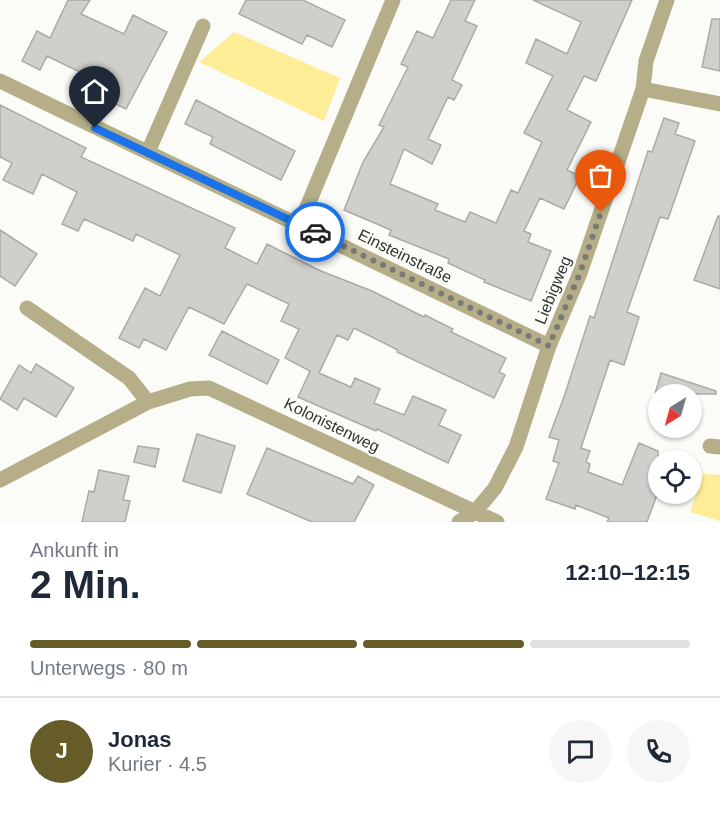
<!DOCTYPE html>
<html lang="de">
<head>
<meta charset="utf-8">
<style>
	body { margin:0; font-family:Arial,sans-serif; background:#f6f6f7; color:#1f2937; height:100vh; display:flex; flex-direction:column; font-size:22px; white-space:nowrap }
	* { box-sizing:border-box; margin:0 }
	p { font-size:20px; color:#747a83 }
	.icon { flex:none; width:33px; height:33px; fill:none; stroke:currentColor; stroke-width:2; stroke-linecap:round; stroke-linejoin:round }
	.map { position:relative; height:522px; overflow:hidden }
	.side { display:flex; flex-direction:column; background:#fff; flex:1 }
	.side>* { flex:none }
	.needle { width:39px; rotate:217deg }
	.fabs { position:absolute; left:648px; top:384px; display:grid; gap:12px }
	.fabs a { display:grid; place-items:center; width:54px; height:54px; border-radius:50%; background:#fff; box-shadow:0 2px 4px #0004; font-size:30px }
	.pin { position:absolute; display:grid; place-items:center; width:51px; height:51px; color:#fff; margin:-62px -26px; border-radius:50% 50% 50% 0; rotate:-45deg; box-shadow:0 0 6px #0007 }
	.pin .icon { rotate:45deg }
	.courier { position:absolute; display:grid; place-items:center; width:60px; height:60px; margin:-30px; border:4px solid #1a73e8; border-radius:50%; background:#fff; color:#222; box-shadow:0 2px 8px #0007 }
	.head em { font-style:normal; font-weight:700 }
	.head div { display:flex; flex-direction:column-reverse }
	.head { display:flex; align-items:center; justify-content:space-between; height:102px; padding:0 30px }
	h1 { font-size:39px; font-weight:700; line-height:45px }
	.bar { display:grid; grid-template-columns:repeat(4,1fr); gap:9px 6px; align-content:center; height:72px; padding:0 30px }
	.bar i { height:8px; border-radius:4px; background:#e0e1e3 }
	.bar .current { background:#655c28 }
	.bar p { grid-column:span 4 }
	.line { display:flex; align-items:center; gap:15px; padding:0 30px; border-top:2px solid #e0e1e3 }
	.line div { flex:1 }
	.round { display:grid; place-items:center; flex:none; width:63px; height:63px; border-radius:32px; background:#f6f6f7 }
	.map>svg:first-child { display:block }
</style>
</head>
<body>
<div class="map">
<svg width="720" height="522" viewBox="0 0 720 522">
	<rect width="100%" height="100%" fill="#fbfbf7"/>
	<path fill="#fded96" d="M234 32 340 78 324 121 199 62Z
		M703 474 720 475V521L690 512Z"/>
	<path fill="#d0cfcb" stroke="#abaaa7" stroke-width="1.5" d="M68 0H90L81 14 124 34 133 15 167 32 126 109 78 86 84 74 47 56 40 70 22 61 37 31 50 38Z
		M246 0H303L345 20 332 47 307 35 302 44 239 14Z
		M451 0H475L465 21 477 26 452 80 462 85 454 100 448 97 428 139 441 145 432 164 404 149 390 184 438 204 435 210 465 222 470 212 496 223 511 190 518 193 542 142 524 133 553 76 526 63 536 39 567 54 581 22 533 0H632L596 81 584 76 567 110 591 122 567 170 580 176 564 209 540 198 524 231 531 234 528 242 551 251 531 301 484 282 485 280 448 263 449 259 389 235 391 230 344 210 363 162 384 127 379 125 408 67 401 64 417 31 433 38Z
		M712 19H720V71L702 67Z
		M196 100 295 151 281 180 210 144 213 137 185 124Z
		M0 105 86 148 81 157 235 228 225 248 257 264 267 244 321 271 372 291 424 317 425 315 453 329 451 332 506 358 499 372 505 375 494 398 397 352 398 350 354 328 348 340 337 335 319 373 351 387 355 378 380 389 374 403 404 415 413 396 446 410 439 425 461 435 448 463 377 429 376 431 298 397 310 371 285 358 299 329 281 321 289 304 247 284 224 324 189 307 166 350 144 339 139 348 119 338 145 288 160 296 180 255 136 234 133 241 84 219 78 231 62 224 77 192 42 174 33 194 3 180 12 163 0 157Z
		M664 118 679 123 675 134 695 141 668 219 660 217 627 312 639 317 624 365 610 360 581 448 590 451 586 462 590 464 588 472 622 485 639 443 658 451V492L647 522H607L609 518 576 505 575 509 546 499 559 463 553 461 559 440 549 437 564 397 590 316 594 318 648 151 652 152Z
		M718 216H720V289L694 280Z
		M0 230 37 254 15 286 0 276Z
		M222 331 279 360 267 384 209 355Z
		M36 364 74 388 56 417 24 398 17 410 0 399 19 365 31 373Z
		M661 373 716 391V394H655Z
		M197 434 235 446 221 493 183 481Z
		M138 446 159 449 155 467 134 462Z
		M267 448 353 484 358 476 374 485 354 522H312L247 494Z
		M99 470 129 476 123 500 130 501 125 522H82L89 491 94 492Z"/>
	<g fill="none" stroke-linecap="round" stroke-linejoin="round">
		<path stroke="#b5ae89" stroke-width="15" d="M0 81 549 346
			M643 89 720 104
			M148 152 203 26
			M300 224 393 0
			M27 308 129 378 148 402
			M710 446 720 447
			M0 480 148 402 190 389 209 388 497 522
			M459 522 474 513 495 488 516 447 549 346 580 273 643 89 646 61 667 0"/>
	</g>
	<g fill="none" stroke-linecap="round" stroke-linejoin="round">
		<path stroke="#797977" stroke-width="6" stroke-dasharray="0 10.8" d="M315 232 549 346 580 273 601 212"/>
		<path stroke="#1a73e8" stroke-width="8" d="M95 128 315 232"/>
	</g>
	<g text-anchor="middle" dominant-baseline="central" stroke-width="4.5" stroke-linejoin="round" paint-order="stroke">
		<g font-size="16" fill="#333332" stroke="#fbfbf7">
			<text transform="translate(405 256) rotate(26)">Einsteinstraße</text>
			<text transform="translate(553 290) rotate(-68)">Liebigweg</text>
			<text transform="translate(332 425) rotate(26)">Kolonistenweg</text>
		</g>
	</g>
</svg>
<div class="fabs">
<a><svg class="needle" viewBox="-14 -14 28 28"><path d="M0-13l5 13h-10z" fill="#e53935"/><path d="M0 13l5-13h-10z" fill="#747a83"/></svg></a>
<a><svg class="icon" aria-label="locate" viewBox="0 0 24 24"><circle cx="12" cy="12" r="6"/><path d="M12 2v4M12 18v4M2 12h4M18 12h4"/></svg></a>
</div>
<div class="pin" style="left:601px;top:212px;background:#ea580c"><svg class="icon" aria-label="bag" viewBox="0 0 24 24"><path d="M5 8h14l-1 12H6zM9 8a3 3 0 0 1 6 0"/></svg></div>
<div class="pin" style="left:95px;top:128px;background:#1f2937"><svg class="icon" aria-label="home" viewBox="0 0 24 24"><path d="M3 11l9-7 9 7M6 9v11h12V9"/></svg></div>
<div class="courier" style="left:315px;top:232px"><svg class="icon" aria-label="car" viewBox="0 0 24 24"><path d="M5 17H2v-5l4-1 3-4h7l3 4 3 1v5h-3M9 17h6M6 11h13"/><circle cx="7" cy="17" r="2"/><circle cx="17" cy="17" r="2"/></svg></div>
</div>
<section class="side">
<div class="head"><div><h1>2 Min.</h1><p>Ankunft in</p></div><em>12:10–12:15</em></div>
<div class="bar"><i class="current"></i><i class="current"></i><i class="current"></i><i></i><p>Unterwegs · 80 m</p></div>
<div class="line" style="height:108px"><b class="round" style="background:#655c28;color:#fff">J</b><div><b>Jonas</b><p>Kurier · 4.5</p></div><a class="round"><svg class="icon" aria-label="chat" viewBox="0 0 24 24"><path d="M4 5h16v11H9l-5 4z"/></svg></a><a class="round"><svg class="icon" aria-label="phone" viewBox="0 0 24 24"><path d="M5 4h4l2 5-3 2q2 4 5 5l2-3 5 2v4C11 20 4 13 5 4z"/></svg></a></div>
</section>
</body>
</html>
